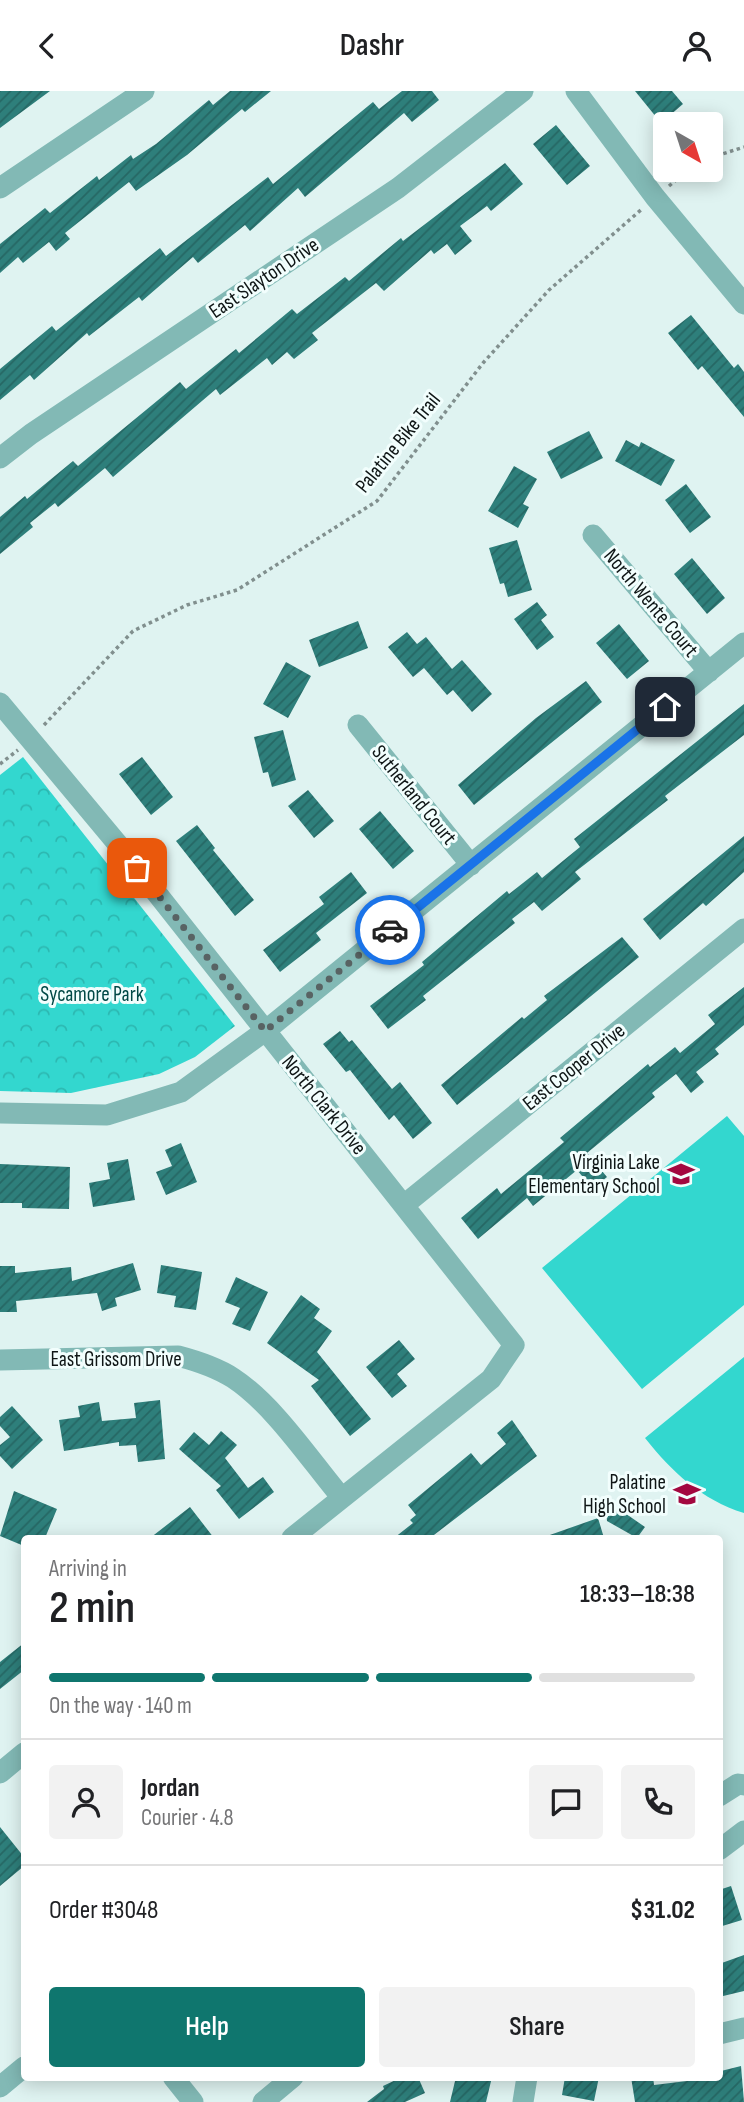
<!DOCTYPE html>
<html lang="en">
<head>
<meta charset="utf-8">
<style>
	body { margin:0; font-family:"Sofia Sans Condensed",sans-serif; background:#f2f2f2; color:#202124; height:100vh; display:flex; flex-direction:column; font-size:26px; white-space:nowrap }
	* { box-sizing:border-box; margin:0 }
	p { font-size:23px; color:#757577 }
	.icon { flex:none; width:38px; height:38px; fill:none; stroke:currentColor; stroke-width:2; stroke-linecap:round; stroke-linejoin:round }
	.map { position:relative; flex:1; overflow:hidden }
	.sheet { position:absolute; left:21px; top:1444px; width:702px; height:546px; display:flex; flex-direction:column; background:#fff; border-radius:7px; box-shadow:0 4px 18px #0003 }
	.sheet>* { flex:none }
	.needle { width:46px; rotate:141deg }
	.controls { position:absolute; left:653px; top:21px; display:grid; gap:14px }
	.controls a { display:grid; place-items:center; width:70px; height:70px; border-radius:7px; background:#fff; box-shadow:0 4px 18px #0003; font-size:35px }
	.pin { position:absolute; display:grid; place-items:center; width:60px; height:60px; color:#fff; margin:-30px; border-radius:14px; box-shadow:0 4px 10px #0006 }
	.courier { position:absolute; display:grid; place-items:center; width:70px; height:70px; margin:-35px; border:5px solid #1a73e8; border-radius:50%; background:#fff; color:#222; box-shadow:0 2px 9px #0007 }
	.headline em { font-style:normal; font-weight:600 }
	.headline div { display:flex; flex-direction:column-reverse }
	.headline { display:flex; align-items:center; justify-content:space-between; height:119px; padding:0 28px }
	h1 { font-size:46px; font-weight:600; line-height:52px }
	.bar { display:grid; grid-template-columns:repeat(4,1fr); gap:10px 7px; align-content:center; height:84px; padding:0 28px }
	.bar i { height:9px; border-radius:5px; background:#e0e0e0 }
	.bar .selected { background:#0f766e }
	.bar p { grid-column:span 4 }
	.line { display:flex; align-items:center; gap:18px; padding:0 28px; border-top:2px solid #e0e0e0 }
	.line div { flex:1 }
	.round { display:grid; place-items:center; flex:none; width:74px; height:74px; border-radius:7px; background:#f2f2f2 }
	.cta { display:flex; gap:14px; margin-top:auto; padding:14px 28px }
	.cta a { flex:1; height:80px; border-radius:7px; background:#0f766e; color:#fff; font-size:28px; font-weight:600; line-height:80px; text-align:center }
	.cta a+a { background:#f2f2f2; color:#202124 }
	header { display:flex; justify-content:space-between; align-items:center; height:91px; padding:0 28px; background:#fff; font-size:32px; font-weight:600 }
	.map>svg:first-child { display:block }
</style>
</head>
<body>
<header><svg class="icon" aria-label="back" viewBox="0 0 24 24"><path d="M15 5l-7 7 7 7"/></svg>Dashr<svg class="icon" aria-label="person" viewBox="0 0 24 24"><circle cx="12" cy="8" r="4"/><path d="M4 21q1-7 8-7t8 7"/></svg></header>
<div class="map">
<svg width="744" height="2011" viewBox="0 0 744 2011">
	<defs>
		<pattern id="park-crowns" width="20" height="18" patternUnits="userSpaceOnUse" patternTransform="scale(1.75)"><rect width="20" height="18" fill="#33d7cf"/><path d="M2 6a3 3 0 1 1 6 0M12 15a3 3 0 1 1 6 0" fill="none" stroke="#2cb8b1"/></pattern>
		<pattern id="building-hatch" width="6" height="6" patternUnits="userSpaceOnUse" patternTransform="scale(1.75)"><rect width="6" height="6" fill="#2e7f7b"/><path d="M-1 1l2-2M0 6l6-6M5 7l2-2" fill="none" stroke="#266764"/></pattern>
	</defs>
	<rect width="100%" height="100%" fill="#dff3f1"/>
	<path fill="#33d7cf" d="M727 1025 744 1045V1214L642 1298 542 1177Z
		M744 1266V1422C702 1409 672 1381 645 1347Z"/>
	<path fill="url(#park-crowns)" d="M23 666 235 935 195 966 159 983 71 1002 0 1000V684Z"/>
	<path fill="url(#building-hatch)" d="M0 0H50L0 37Z
		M230 0H271L245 21 242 18 187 64 136 100 129 91 65 142 70 148 56 160 49 151 23 172 18 166 0 182V153L45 117 50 122 97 85 99 89 131 64 133 68 156 53 209 9 213 14Z
		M402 0H432L439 9 412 31 404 22 305 106 298 97 250 140 245 134 198 172 193 166 142 210 139 206 89 245 87 242 34 289 30 284 0 309V278L52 235 56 240 160 157 166 165 268 86 273 93 373 11 379 18Z
		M635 0H672L683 13 661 32Z
		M556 34 590 75 567 94 533 53Z
		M505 72 523 93 491 120 487 115 460 135 472 150 455 164 447 153 434 163 431 159 384 200 376 192 312 242 318 249 294 268 287 261 272 274 267 267 220 304 216 298 113 386 105 377 58 416 55 412 30 432 33 436 0 463V426L25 405 27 408 73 370 78 375 180 291 186 298 236 258 239 262 292 218 297 223 345 186 349 190 401 147 403 150Z
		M691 224 734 277 738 273 744 281V326L702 275 698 279 668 242Z
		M589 340 603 367 561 388 547 361Z
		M626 349 639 356 641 351 675 369 661 395 615 370Z
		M514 375 537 388 523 413 529 416 518 437 488 420Z
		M686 393 711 426 690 442 665 409Z
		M517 449 532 499 508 506 504 492 500 493 489 457Z
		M692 467 725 507 707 523 674 483Z
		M537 511 547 524 541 529 554 546 537 559 514 528Z
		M358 530 368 557 319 576 309 549Z
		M619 533 649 570 627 588 596 552Z
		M407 541 417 553 426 546 452 578 462 569 492 603 472 621 453 599 447 604 424 577 413 586 388 556Z
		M286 571 311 585 288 627 263 613Z
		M586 590 602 611 474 714 458 694 536 627Z
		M744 613V644L665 705 668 709 575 781 581 788 542 820 534 811 512 828 515 832 423 905 426 909 388 938 370 915 424 874 422 871 507 800 509 803 537 781 542 787 580 756 574 748Z
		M283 639 296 689 272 696 268 681 263 682 254 646Z
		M142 666 173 706 151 724 119 683Z
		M308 699 334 730 314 747 288 715Z
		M380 720 414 760 393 778 359 738Z
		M197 734 215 757 213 759 254 809 235 825 176 750Z
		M744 745V781L706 815 703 812 660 849 643 828Z
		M351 781 367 802 316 842 321 849 280 881 263 859 324 813 319 806Z
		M622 846 639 866 457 1014 441 994 522 926 524 928 547 909 544 905Z
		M744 896V934L715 958 719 963 696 981 704 991 691 1002 676 983 652 1002 655 1006 587 1062 607 1086 593 1098 577 1079 533 1115 527 1107 478 1148 461 1127 497 1097 501 1103 564 1051 560 1047 648 973 650 976 675 956 680 962 715 933 708 924Z
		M340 940 349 951 352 949 392 998 400 991 432 1032 413 1048 394 1024 389 1029 350 979 346 981 323 953Z
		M181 1052 197 1091 166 1104 156 1081 172 1075 165 1059Z
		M128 1068 135 1109 93 1116 89 1092 110 1088 107 1072Z
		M0 1073 70 1076 69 1118 22 1117V1112H0Z
		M133 1172 141 1199 115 1207 117 1215 102 1220 97 1202 16 1210 17 1221H0V1175H15V1182L71 1176 72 1190Z
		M161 1174 202 1181 196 1219 174 1216 176 1205 157 1202Z
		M236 1186 268 1201 250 1240 232 1233 240 1217 225 1211Z
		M301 1204 320 1218 314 1227 332 1240 317 1261 371 1328 350 1345 311 1295 319 1289 267 1252Z
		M399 1249 415 1268 397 1283 407 1295 392 1307 366 1276Z
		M160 1309 165 1368 138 1371 136 1354 119 1355V1351L64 1360 59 1329 80 1326 78 1315 99 1311 102 1330 136 1327 134 1312Z
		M12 1315 43 1349 12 1378 0 1365V1354L10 1346 0 1335V1326Z
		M512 1329 537 1365 430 1447H394L413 1432 410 1429 416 1424 408 1414 471 1362 481 1374 506 1353 497 1342Z
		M221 1340 237 1354 225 1367 248 1397 263 1386 274 1401 239 1428 216 1399 221 1395 179 1358 194 1341 209 1354Z
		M14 1400 57 1418 45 1447H24V1455L0 1445Z
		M190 1416 214 1447H150Z
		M619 1418 645 1436 637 1447 607 1430 606 1419Z
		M598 1427 604 1447H547V1445Z
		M24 1552V1579L0 1598V1571Z
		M0 1736 24 1766V1775L0 1795Z
		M731 1795 742 1829 719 1836V1799Z
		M744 1864V1900L719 1906V1873Z
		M741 1975 744 2011H635L631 1986H653L654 1994 687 1990 686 1986H722L721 1980Z
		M402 1986H418L425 2002 405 2011H367L384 1998 383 1995Z
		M456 1986H492L486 2011H450Z
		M565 1986H599L594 2010 562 2004Z"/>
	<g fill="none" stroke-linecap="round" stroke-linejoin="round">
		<path stroke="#818f8e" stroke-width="3.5" stroke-dasharray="3.5 3.5" stroke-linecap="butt" d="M710 67 744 56
			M669 95 688 79
			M44 634 133 540 187 514 237 499 377 410 483 272 549 199 642 118
			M0 673 18 659"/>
		<path stroke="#82b9b5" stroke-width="21" d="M576 0 655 106 744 213
			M0 97 144 0
			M0 367 31 343 398 97 523 0
			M593 444 709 581
			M0 612 121 757 514 1254 491 1288 292 1447
			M358 634 471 774
			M0 1022 107 1024 181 1001 265 940 744 552
			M404 1114 744 838
			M0 1269 178 1265C197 1270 216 1276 233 1287 274 1314 310 1369 342 1407
			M0 1682 24 1662
			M719 1705 738 1693 744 1694
			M719 1759 744 1740
			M719 1943 744 1937
			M173 1986 193 2011
			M0 1996 24 1976
			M263 2011 293 1986
			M523 2011 527 1986"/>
	</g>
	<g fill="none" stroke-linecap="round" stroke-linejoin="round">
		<path stroke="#586363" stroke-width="7" stroke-dasharray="0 12.6" d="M137 777 265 940 390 839"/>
		<path stroke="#1a73e8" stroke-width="9" d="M390 839 665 616"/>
	</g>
	<defs>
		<symbol id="school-bare" viewBox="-9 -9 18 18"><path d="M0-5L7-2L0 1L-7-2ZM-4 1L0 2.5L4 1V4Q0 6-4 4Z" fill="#a30840" stroke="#f2fefd" stroke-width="2.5" paint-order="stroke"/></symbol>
	</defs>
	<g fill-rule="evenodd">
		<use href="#school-bare" x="662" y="1064" width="38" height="38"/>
		<use href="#school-bare" x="668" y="1384" width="38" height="38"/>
	</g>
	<g text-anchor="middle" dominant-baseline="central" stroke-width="6" stroke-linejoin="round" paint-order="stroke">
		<g font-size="21" fill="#0f1616" stroke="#f2fefd">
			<text transform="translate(264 187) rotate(-34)">East Slayton Drive</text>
			<text transform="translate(398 352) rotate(-51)">Palatine Bike Trail</text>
			<text transform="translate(651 512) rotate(50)">North Wente Court</text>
			<text transform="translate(414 704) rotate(51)">Sutherland Court</text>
			<text transform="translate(574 976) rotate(-39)">East Cooper Drive</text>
			<text transform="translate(324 1014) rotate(51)">North Clark Drive</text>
			<text x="116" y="1268">East Grissom Drive</text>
		</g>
		<g font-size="21" fill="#004946" stroke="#f2fefd">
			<text x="92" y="903">Sycamore Park</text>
		</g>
		<g font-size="21" fill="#0f1616" stroke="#f2fefd" text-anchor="end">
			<text x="660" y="1071">Virginia Lake<tspan x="660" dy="24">Elementary School</tspan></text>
			<text x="666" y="1391">Palatine<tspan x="666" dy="24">High School</tspan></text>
		</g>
	</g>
</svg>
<div class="controls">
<a><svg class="needle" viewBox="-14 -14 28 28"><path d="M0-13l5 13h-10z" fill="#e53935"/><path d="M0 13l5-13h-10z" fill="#757577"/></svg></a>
</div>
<div class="pin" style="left:137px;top:777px;background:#ea580c"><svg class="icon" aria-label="bag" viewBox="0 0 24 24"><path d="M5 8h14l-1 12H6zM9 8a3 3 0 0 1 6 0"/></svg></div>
<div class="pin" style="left:665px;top:616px;background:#1f2937"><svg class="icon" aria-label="home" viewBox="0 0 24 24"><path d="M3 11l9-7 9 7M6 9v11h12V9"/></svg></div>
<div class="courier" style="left:390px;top:839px"><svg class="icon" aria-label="car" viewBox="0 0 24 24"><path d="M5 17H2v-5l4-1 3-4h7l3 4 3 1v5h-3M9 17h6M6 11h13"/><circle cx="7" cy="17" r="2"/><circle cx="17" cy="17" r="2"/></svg></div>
<section class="sheet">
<div class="headline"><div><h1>2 min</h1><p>Arriving in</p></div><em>18:33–18:38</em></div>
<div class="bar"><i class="selected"></i><i class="selected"></i><i class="selected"></i><i></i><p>On the way · 140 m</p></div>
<div class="line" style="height:126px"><a class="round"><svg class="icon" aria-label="person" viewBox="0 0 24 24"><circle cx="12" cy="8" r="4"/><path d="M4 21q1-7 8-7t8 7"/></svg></a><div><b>Jordan</b><p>Courier · 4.8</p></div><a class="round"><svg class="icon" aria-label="chat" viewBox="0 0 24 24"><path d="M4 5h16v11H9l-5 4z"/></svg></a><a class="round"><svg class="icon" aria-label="phone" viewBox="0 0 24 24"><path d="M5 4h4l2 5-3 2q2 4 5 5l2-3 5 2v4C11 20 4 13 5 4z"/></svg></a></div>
<div class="line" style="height:91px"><div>Order #3048</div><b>$31.02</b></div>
<div class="cta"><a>Help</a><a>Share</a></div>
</section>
</div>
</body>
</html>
